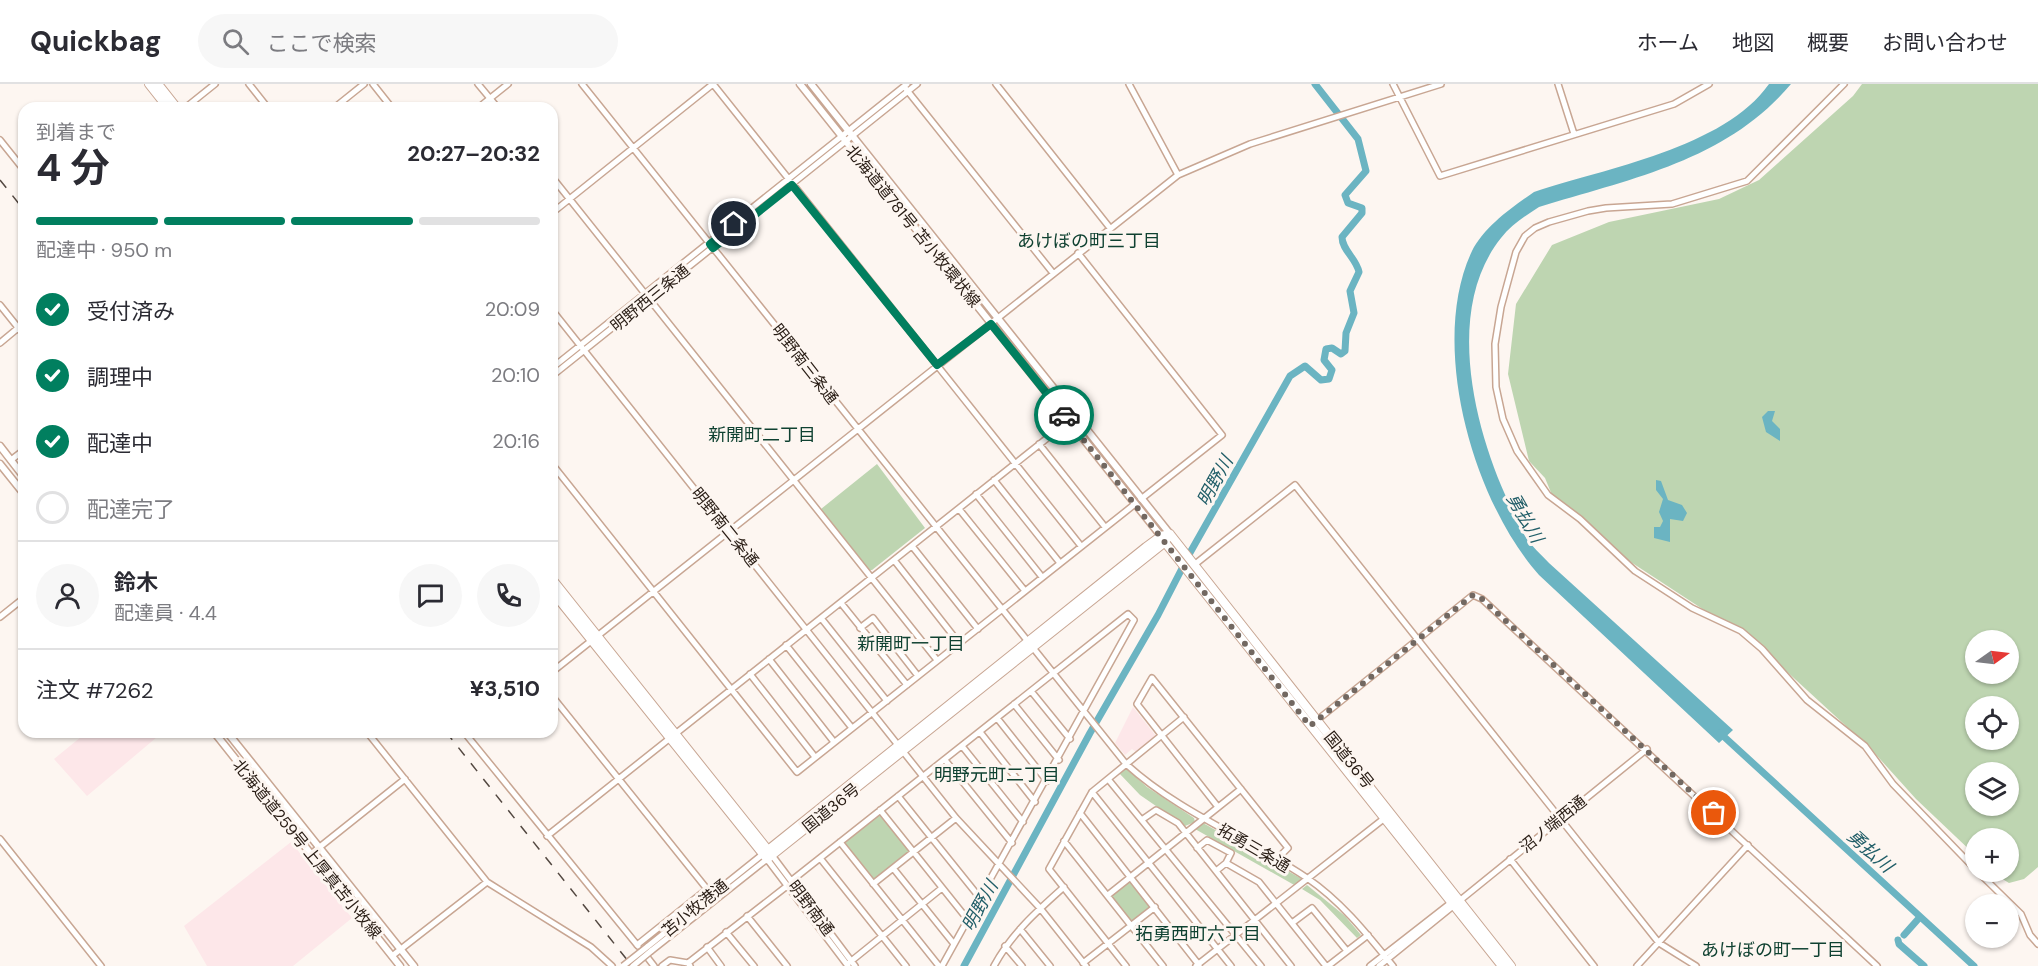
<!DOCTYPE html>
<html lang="ja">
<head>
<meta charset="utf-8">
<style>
	body { margin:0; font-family:"DM Sans","Noto Sans JP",sans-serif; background:#f7f7f7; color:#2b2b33; height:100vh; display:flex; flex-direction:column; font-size:22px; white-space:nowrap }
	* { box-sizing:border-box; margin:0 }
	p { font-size:20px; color:#7c7c81 }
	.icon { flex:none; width:33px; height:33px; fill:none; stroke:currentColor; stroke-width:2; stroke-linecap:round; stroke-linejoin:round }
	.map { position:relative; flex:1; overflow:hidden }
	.details { position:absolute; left:18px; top:18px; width:540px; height:636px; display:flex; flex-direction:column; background:#fff; border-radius:18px; box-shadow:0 2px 4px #0004 }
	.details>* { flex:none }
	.needle { width:39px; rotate:76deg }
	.fabs { position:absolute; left:1965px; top:546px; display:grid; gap:12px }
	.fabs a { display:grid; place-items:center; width:54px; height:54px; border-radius:50%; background:#fff; box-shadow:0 2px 4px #0004; font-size:30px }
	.pin { position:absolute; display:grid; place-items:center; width:51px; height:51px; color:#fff; margin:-26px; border:3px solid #fff; border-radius:50%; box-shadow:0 2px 6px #0007 }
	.courier { position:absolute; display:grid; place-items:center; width:60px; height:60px; margin:-30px; border:4px solid #017f5f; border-radius:50%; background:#fff; color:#222; box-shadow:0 2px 8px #0007 }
	.overview em { font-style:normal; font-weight:700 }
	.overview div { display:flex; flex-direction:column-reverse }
	.overview { display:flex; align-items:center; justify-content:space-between; height:102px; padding:0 18px }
	h1 { font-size:39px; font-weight:700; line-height:45px }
	.bar { display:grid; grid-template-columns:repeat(4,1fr); gap:9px 6px; align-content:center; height:72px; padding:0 18px }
	.bar i { height:8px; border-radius:4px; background:#e1e1e2 }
	.bar .selected { background:#017f5f }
	.bar p { grid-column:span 4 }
	.line { display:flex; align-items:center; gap:15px; padding:0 18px; border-top:2px solid #e1e1e2 }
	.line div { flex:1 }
	.round { display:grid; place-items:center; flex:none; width:63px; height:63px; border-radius:32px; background:#f7f7f7 }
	ol { padding:0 18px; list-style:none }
	li { display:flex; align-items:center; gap:18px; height:66px }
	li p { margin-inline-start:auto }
	li .icon { padding:6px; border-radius:50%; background:#017f5f; color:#fff; stroke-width:4 }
	li:last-child { color:#7c7c81 }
	li i { width:33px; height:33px; border:3px solid #e1e1e2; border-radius:50% }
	header { display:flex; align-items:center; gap:36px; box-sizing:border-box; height:84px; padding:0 30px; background:#fff; border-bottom:2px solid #e1e1e2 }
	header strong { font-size:28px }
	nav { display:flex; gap:33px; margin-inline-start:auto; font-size:21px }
	.search { width:420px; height:54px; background:#f7f7f7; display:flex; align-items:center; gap:15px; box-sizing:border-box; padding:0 21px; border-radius:33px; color:#7c7c81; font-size:22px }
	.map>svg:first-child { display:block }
</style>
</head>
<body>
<header>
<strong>Quickbag</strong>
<div class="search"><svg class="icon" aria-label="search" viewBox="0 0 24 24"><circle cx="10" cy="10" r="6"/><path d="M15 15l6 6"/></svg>ここで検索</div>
<nav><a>ホーム</a><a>地図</a><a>概要</a><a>お問い合わせ</a></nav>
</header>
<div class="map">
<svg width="2038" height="882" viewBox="0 0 2038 882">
	<rect width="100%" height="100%" fill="#fdf6f1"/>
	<path fill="#fde7e9" d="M1133 623 1156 652 1136 668 1132 665 1125 671 1115 659Z
		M87 648H163L87 712 54 675Z
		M291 758 352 834 293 882H207L184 842Z"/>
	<path fill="#bed5b1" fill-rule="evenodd" d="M1862 0H2038V783L2024 795 2009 799 1991 788H2008V754H1976L1975 771 1916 715 1870 664 1759 562 1617 469 1552 411 1545 394 1529 377 1508 290 1516 220 1552 161 1609 138 1719 115 1759 96 1853 12ZM1976 556H2008V590H1976ZM1976 622H2008V656H1976ZM1976 688H2008V722H1976Z
		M877 380 925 444 872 486H869L821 425Z
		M1126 684 1147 703 1194 734 1195 738 1185 742 1140 711 1119 689Z
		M881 730 909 767 873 796 844 759Z
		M1203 739 1302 795 1301 798 1296 802 1195 745Z
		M1130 796 1152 823 1132 839 1110 812Z
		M1307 801 1345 832 1361 851 1357 854 1320 816 1302 805Z"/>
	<path fill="#6bb4c2" d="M1769 0H1791C1726 77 1632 94 1539 123 1525 132 1511 141 1501 154 1444 225 1474 345 1509 419 1514 430 1518 442 1525 452 1531 462 1541 470 1549 479L1733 646 1719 659 1539 491C1473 417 1428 260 1472 167 1484 143 1512 123 1534 108 1606 84 1724 64 1769 0Z
		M1768 327H1775L1772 337 1780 345V357L1766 348 1762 333Z
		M1656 396 1661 397 1668 416 1682 421 1687 429 1683 437 1670 435V458L1654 454V443H1660L1663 437 1659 428 1663 415 1656 406Z"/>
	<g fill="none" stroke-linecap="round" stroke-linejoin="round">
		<path stroke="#6bb4c2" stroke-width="7" d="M1720 649 1974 882
			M1904 851 1920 833
			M1898 856 1899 860 1924 882
			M964 882 1090 649 1158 531 1191 467 1290 292 1305 282 1321 296 1329 295 1332 286 1324 276 1326 265 1332 264 1341 270 1345 267 1346 249 1354 229 1350 207 1359 188C1356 174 1342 166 1342 153L1362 129V124L1348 119 1345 111 1366 87 1358 55 1315 0"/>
		<defs>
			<path id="minor" d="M249 0 268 24
				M373 0 392 24
				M478 0 498 24
				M582 0 1126 680C1180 729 1247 754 1307 794 1342 818 1367 850 1393 882
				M996 0 1110 144
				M1129 0 1178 91
				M1393 0 1440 92 1674 20 1709 0
				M1558 0 1574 50
				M1844 0 1747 97 1672 120 1606 124 1588 127 1549 138 1535 144 1525 152 1516 168 1501 223 1495 260 1496 303 1503 335 1517 367 1548 411 1580 435 1635 487 1692 524 1741 547 1762 565 1807 616 1865 662 1893 700 1976 786
				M906 5 1053 189
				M185 24 215 0
				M334 24 364 0
				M478 24 508 0
				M0 56 24 86
				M552 93 937 576
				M552 129 713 0 1081 462
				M1078 169 1222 351 1141 415
				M0 221 24 251
				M552 226 956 734 1040 824 1086 882
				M0 259 18 244
				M552 284 907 0
				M552 292 917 0
				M1039 360 1105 443
				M11 376 24 366
				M552 380 797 688 1135 420
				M994 396 1060 479
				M976 410 1042 493
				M959 425 1025 507
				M912 462 978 545
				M894 476 959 559
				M1194 481 1295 401 1659 859 1696 882
				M841 519 907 601
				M0 533 24 514
				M821 534 887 617
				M860 544 873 534 918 592
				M786 561 852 644
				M769 575 834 658
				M552 588 1178 91 1250 60 1441 0
				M750 590 815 673
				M1031 607 1070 655
				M552 612 707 805 637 861
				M1014 620 1059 676
				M997 634 1047 697
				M1316 637 1473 511 1482 515 1877 882
				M367 648 487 798 591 863 612 882
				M464 648 638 862
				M980 648 1035 718
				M962 662 1023 738
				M945 676 1012 759
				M1108 695 1261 882
				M1092 708 1231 882
				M898 712 980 814
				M1218 723 1137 620 1152 594 1288 764 1276 776
				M880 726 968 836
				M1080 729 1199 881
				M1143 735 1156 726 1178 739 1291 882
				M547 752 1075 332
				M0 755 101 882
				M1064 757 1163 882
				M840 758 939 882
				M1197 764 1207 756 1231 769 1226 779 1216 787
				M311 770 405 695
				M820 774 906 882
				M1510 775 1594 882
				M1226 779 1259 798 1326 882
				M893 784 954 860
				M1978 788 2021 830 2030 851 2038 860
				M791 797 1128 530 1134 536 942 882
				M873 800 956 734
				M1108 811 1241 705
				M747 832 787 882
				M1292 839 1312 824 1347 867
				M1020 845 1050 882
				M726 848 754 882
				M1005 862 1022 882
				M647 863 768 766 855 882
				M707 863 721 882
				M651 867 767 775 848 882
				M644 869 654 882
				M392 872 487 798
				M850 878 942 804
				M688 879 787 802
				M1083 879 1155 823
				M662 882 670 876 688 879 690 882
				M994 882C1011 850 1037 827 1064 803
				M1126 882 1049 785 1092 708 1184 633
				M1196 882 1386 733
				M1328 882 1368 851
				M1370 882 1452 818
				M1379 882 1647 665
				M1637 882 1748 761"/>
			<path id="major" d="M800 0 1161 452
				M811 0 1170 450
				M0 362 24 393
				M0 380 24 410
				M214 648 400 882
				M227 648 414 882"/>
			<path id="highway" d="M149 0 168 24
				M158 0 177 24
				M1170 450 1511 882
				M1163 456 1502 882
				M552 495 768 766 1146 463 1161 452 1170 450
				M552 507 767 775 1165 458 1170 450"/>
		</defs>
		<use href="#minor" stroke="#c8a693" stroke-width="8"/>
		<use href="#major" stroke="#c8a693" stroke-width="9"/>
		<use href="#highway" stroke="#c8a693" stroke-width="10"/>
		<use href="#minor" stroke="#fff" stroke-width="5"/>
		<use href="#major" stroke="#fff" stroke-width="6"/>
		<use href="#highway" stroke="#fff" stroke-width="8"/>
		<path stroke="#534841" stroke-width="1.5" stroke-dasharray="10 10" stroke-linecap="butt" d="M0 96 24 126
			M446 648 632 882"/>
		<defs>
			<path id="minor-bridge" d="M623 882 647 863
				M633 882 651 867"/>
		</defs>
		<use href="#minor-bridge" stroke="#c8a693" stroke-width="8" stroke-linecap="butt"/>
		<use href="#minor-bridge" stroke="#fff" stroke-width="5"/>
	</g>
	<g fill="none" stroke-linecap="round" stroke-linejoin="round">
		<path stroke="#726861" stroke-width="6" stroke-dasharray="0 10.8" d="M1064 331 1310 642 1473 511 1482 515 1714 729"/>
		<path stroke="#017f5f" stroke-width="8" d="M734 140 710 160 713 164 792 101 937 281 991 240 1064 331"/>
	</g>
	<g text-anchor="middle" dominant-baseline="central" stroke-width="6" stroke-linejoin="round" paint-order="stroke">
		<g font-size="16" fill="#271b13" stroke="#fdf6f1">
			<text transform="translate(913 142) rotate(51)">北海道道781号 苫小牧環状線</text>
			<text transform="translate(650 214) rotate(-39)">明野西三条通</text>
			<text transform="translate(805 280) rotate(52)">明野南三条通</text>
			<text transform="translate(725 443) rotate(51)">明野南二条通</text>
			<text transform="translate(1349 676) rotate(51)">国道36号</text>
			<text transform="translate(831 724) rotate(-39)">国道36号</text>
			<text transform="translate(1553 740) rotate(-39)">沼ノ端西通</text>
			<text transform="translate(1254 764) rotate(30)">拓勇三条通</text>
			<text transform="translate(307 765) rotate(51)">北海道道259号 上厚真苫小牧線</text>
			<text transform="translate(695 824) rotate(-39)">苫小牧港通</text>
			<text transform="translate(811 824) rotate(53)">明野南通</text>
		</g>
		<g font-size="18" fill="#0f4131" stroke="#fdf6f1">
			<text x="1089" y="157">あけぼの町三丁目</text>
			<text x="762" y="351">新開町二丁目</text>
			<text x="911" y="560">新開町一丁目</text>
			<text x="997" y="691">明野元町二丁目</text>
			<text x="1198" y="850">拓勇西町六丁目</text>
			<text x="1773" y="866">あけぼの町一丁目</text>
		</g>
		<g font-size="18" font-style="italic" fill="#215e68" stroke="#fdf6f1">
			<text transform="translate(1215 397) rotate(-61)">明野川</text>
			<text transform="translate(1525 434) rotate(60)">勇払川</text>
			<text transform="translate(1870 767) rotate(42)">勇払川</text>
			<text transform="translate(980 822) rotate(-61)">明野川</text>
		</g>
	</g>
</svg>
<div class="fabs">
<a><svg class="needle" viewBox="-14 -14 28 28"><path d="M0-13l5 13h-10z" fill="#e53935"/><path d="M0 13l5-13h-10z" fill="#7c7c81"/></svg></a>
<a><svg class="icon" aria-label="locate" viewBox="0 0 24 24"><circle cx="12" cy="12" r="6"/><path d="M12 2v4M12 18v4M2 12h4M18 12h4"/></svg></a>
<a><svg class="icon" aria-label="layers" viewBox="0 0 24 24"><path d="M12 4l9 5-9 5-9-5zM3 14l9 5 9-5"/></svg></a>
<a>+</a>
<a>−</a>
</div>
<div class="pin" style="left:1714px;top:729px;background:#ea580c"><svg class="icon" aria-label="bag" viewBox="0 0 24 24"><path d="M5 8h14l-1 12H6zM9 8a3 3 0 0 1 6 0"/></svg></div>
<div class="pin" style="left:734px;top:140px;background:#1f2937"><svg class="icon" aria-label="home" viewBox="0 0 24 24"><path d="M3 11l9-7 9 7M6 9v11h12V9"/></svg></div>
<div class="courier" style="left:1064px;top:331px"><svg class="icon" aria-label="car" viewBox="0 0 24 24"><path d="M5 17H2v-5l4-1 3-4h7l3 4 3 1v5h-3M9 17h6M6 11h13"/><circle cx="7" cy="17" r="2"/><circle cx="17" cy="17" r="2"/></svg></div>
<section class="details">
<div class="overview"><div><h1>4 分</h1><p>到着まで</p></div><em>20:27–20:32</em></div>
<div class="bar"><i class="selected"></i><i class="selected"></i><i class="selected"></i><i></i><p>配達中 · 950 m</p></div>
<ol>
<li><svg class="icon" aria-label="check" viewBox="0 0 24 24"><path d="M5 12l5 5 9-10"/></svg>受付済み<p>20:09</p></li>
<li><svg class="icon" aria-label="check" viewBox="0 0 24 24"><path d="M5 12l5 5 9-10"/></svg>調理中<p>20:10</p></li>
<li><svg class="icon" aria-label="check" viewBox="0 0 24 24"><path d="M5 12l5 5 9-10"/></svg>配達中<p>20:16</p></li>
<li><i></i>配達完了</li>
</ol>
<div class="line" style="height:108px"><a class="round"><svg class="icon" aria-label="person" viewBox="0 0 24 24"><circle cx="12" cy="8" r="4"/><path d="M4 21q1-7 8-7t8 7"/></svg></a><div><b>鈴木</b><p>配達員 · 4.4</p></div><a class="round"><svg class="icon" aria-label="chat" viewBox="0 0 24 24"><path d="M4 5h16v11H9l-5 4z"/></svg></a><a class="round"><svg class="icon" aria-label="phone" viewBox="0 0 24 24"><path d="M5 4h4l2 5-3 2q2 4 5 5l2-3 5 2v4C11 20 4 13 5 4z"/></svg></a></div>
<div class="line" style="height:78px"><div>注文 #7262</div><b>¥3,510</b></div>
</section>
</div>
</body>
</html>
